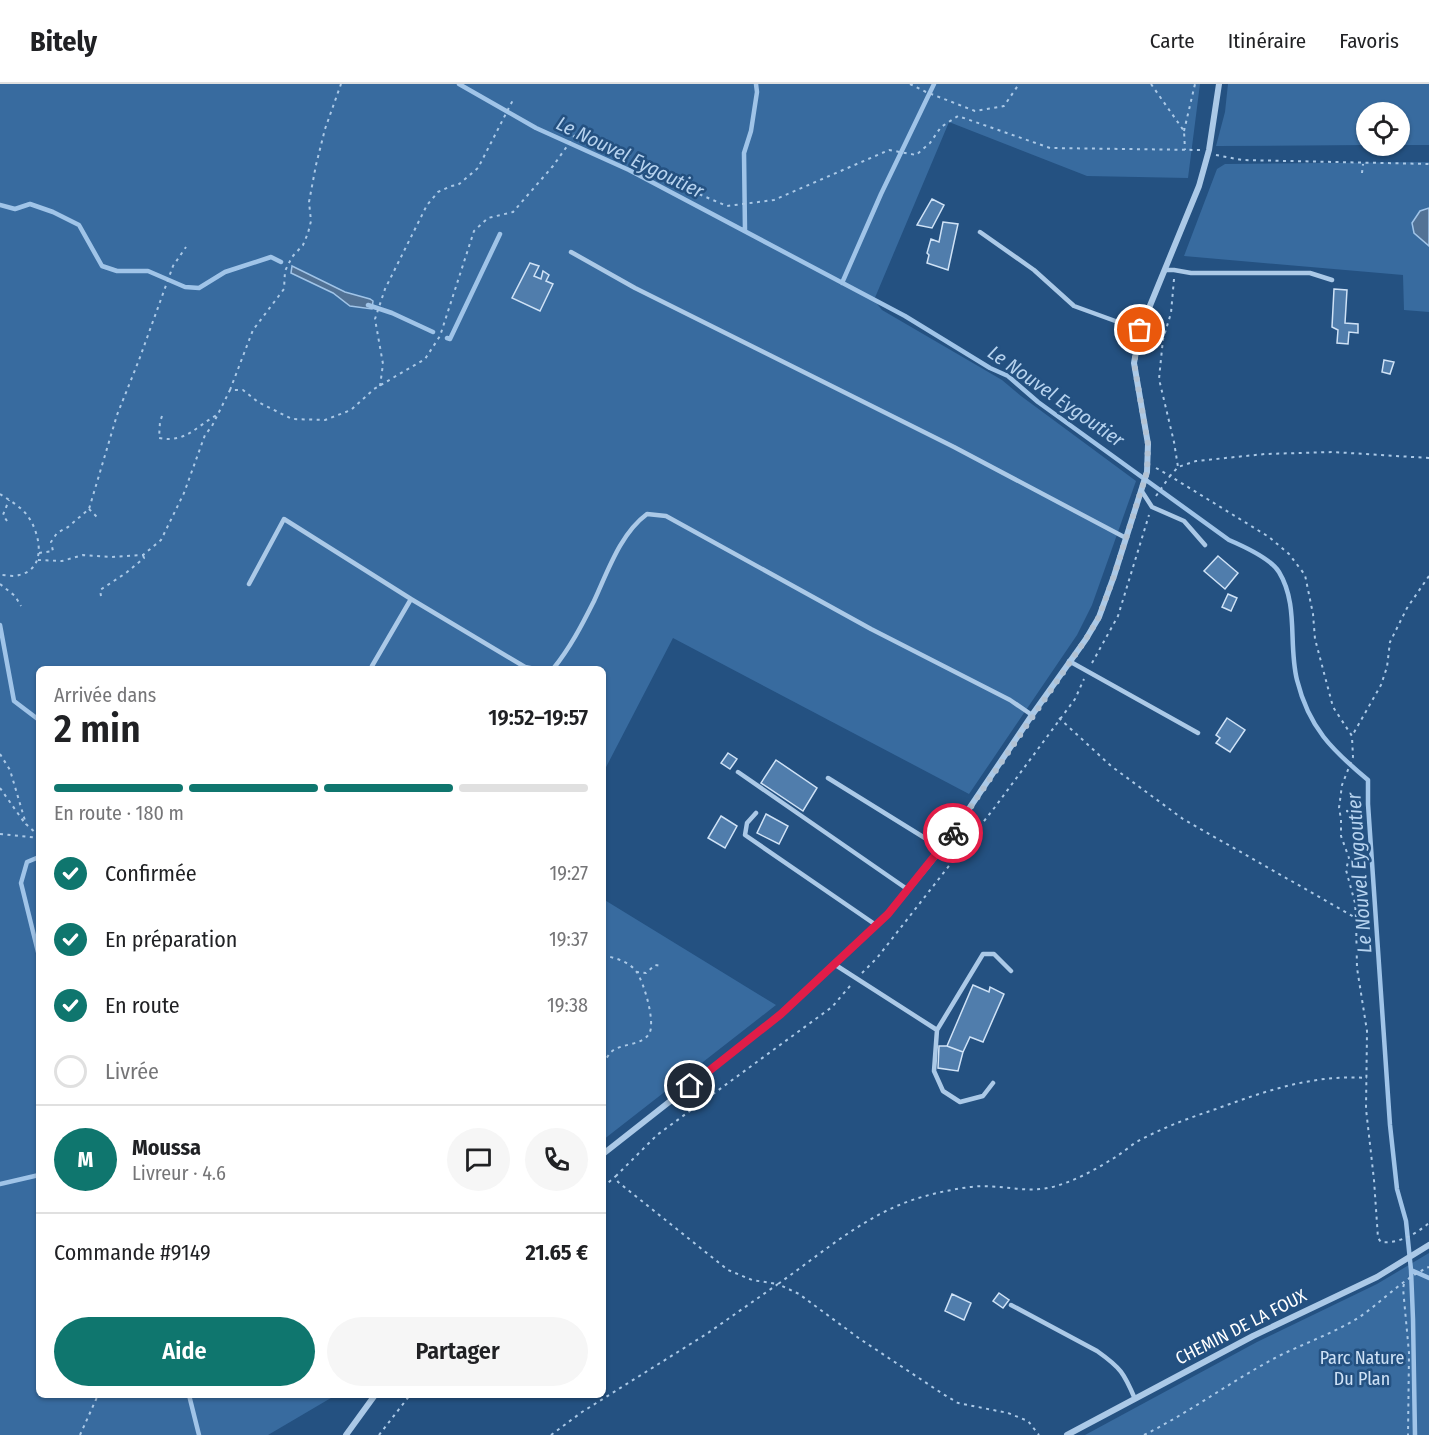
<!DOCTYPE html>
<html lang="fr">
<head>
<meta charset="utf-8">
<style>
	body { margin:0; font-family:"Fira Sans Condensed",sans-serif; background:#f6f6f6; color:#202124; height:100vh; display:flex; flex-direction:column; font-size:22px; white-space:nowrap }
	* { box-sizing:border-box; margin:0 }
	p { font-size:20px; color:#757577 }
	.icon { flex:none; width:33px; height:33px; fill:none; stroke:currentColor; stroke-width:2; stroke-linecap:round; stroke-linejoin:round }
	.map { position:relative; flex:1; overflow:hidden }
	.drawer { position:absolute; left:36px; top:582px; width:570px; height:732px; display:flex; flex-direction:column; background:#fff; border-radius:9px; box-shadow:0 2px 4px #0004 }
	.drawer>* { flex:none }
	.fabs { position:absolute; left:1356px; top:18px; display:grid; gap:12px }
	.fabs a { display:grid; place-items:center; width:54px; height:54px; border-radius:50%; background:#fff; box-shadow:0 2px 4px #0004; font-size:30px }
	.pin { position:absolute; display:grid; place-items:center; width:51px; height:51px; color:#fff; margin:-26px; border:3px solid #fff; border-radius:50%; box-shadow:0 2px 6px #0007 }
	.courier { position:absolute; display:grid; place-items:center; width:60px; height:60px; margin:-30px; border:4px solid #e11d48; border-radius:50%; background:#fff; color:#222; box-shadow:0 2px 8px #0007 }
	.head em { font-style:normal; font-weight:600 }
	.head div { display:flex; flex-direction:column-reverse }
	.head { display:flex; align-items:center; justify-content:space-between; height:102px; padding:0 18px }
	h1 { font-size:39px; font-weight:600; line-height:45px }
	.bar { display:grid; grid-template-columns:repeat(4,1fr); gap:9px 6px; align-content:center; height:72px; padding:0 18px }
	.bar i { height:8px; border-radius:4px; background:#e0e0e0 }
	.bar .on { background:#0f766e }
	.bar p { grid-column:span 4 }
	.line { display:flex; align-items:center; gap:15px; padding:0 18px; border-top:2px solid #e0e0e0 }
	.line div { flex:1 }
	.round { display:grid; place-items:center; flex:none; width:63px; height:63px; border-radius:32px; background:#f6f6f6 }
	ol { padding:0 18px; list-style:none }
	li { display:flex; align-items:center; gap:18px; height:66px }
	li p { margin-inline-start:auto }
	li .icon { padding:6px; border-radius:50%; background:#0f766e; color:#fff; stroke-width:4 }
	li:last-child { color:#757577 }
	li i { width:33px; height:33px; border:3px solid #e0e0e0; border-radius:50% }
	.primary-button { display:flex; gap:12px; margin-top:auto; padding:12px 18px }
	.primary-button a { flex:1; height:69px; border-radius:36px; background:#0f766e; color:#fff; font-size:24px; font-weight:600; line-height:69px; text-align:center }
	.primary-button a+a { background:#f6f6f6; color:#202124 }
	header { display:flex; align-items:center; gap:36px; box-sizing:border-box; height:84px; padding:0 30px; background:#fff; border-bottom:2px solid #e0e0e0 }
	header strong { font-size:28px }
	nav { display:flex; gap:33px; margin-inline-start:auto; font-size:21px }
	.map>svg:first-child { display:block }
</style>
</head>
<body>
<header>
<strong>Bitely</strong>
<nav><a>Carte</a><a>Itinéraire</a><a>Favoris</a></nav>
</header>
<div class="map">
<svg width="1429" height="1351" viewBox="0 0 1429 1351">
	<rect width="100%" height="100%" fill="#245181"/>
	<path fill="#386b9f" d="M0 0H1200L1188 94 1087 92 949 38 874 216 882 226 1002 296 1021 312 1136 397 1092 521 1077 551 969 710 673 554 603 689V585H39V1311H336L268 1351H0Z
		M1228 0H1429V61H1400V28H1366V61L1216 62 1225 28Z
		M1429 78V228L1404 226 1403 191 1184 172 1217 85 1225 80Z
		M603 815 776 921 603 1056Z
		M1429 1169V1351H1085L1257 1258 1377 1200Z"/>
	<path fill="#527295" stroke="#a0c4e8" stroke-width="1.5" d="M1429 124V162L1414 149 1412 139 1420 127Z
		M292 182 345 208 370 215 373 217 372 225 350 222 333 209 291 189Z"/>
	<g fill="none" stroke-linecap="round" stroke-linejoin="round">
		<path stroke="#a0c4e8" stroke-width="4.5" d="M459 0 536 44 629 86 905 232 990 284 1008 292 1038 318 1229 456C1243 462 1271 475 1279 488 1299 521 1288 560 1297 596 1309 644 1332 666 1368 696V720L1390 1041 1397 1105 1406 1137 1411 1186 1429 1194
			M0 121 15 125 30 120 53 128 79 141 102 182 117 187H148L185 203 199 204 225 188 271 173 281 178
			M745 147 744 69 751 47 757 8 756 0
			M842 199 881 110 934 0
			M368 221 392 229 433 248
			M447 254 450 255 500 150
			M0 541 14 617 39 636
			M39 773 27 778 21 799 39 872
			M0 1100 39 1091
			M1411 1186 1413 1235 1415 1351
			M189 1311 199 1351"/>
	</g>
	<path fill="#507dac" stroke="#cfe2f6" stroke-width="1.5" d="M932 115 944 121 932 144 917 141Z
		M943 138 958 140 948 186 927 179 929 171 927 169 931 155 939 158Z
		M530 179 539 182 534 192 541 195 543 187 549 191 546 197 553 200 540 227 512 214Z
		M1334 205 1347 206 1345 239 1358 240V249L1349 248 1348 260 1337 259 1338 246 1332 243Z
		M1384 276 1394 278 1390 290 1382 288Z
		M1218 472 1238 489 1225 505 1204 487Z
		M1228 510 1237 514 1231 527 1222 523Z
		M1227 634 1245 646 1230 668 1216 659 1220 654 1216 651Z
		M728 669 737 675 730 685 721 679Z
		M776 676 817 704 803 727 761 699Z
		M766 730 788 742 779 760 757 749Z
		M721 732 737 742 725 764 708 754Z
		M973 901 989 908 990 903 1004 910 983 958 970 953 963 968 947 962Z
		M939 962H947L963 968 958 987 938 984Z
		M999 1209 1009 1216 1003 1224 993 1217Z
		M952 1210 971 1219 964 1236 945 1227Z"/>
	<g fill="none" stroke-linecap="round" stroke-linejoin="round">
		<path stroke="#abc9e7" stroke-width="2" stroke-dasharray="3 4.5" stroke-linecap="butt" d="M910 0 926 8 975 27 1004 22 1019 0
			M1151 0 1184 47 1185 66
			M1184 47 1195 0
			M1216 71 1242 76 1429 80
			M1362 89 1363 80
			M1174 195 1171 229 1163 255 1159 295 1174 358 1178 383
			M380 302 383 280 375 235 385 205 427 121 438 108 451 102 458 101 478 84 514 14
			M230 306 253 246 284 205 285 187 292 173 303 161 308 149 311 137 309 118 316 81 325 45 341 0
			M162 332 160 338 159 354C186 359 195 343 217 331
			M1429 374 1333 368 1265 370 1196 377 1178 383 1170 392 1269 453 1289 470 1305 491 1313 530 1315 555 1333 623 1352 652 1381 601 1387 583 1390 558 1407 524 1429 492
			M1156 384 1170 392 1156 412
			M0 410C9 416 20 422 27 431 40 448 48 485 19 491 14 493 6 491 0 491
			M89 425 97 433
			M7 437 3 431 9 416
			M39 469 53 467 51 458 57 449 68 443 89 425 117 331 139 276 173 182 186 163
			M38 476 62 477 83 471 111 473 143 471 161 456 184 409 205 351 212 342 230 306H243L258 318 292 335 325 336 351 326 374 305 425 275 440 252 474 147 488 134 513 128 553 82 575 51 591 52 661 88 694 108 727 122 774 116 889 66 916 71 930 59 941 43 958 32 1050 64 1200 66
			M0 500 15 512 21 522
			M101 512 100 506 126 489 144 474 143 471
			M1092 579 1118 532 1149 431
			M1059 634 1111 682 1183 735 1356 834 1355 819 1346 786 1349 774 1341 752V735L1339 724 1342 701 1353 673 1352 653
			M0 670 10 686 26 740 39 752
			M0 704 24 738
			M0 750 39 754
			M1356 834 1357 884 1367 947 1366 1025 1374 1096 1378 1154 1381 1158C1398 1160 1416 1150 1429 1139
			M603 871C615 874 628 877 636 887 644 898 656 939 649 950 641 962 621 959 611 968 608 971 606 976 603 979
			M603 884 607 889
			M636 888 646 889 655 881 661 882
			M862 889 877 874 995 723 1075 615 1084 595
			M850 902 832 923 657 1051 616 1092 618 1098 728 1186 752 1196 778 1200C818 1172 858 1137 904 1119 925 1111 948 1106 970 1103 1000 1099 1026 1111 1056 1102 1077 1096 1096 1085 1114 1074 1124 1068 1133 1059 1144 1054 1167 1042 1192 1033 1216 1025 1265 1007 1314 990 1367 994
			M603 1103 616 1092
			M1404 1200 1403 1204 1409 1269 1408 1351
			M80 1351 98 1311
			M379 1351 410 1311
			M551 1351 582 1328 708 1249 778 1200 799 1210 860 1255 943 1310 958 1319 1008 1329 1028 1337 1039 1351
			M1144 1351C1190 1328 1230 1298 1275 1274 1302 1260 1332 1250 1358 1234 1382 1218 1402 1195 1429 1183"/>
		<path stroke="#abc9e7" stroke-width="4.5" d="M980 148 1034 186 1074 222 1140 246
			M571 168 635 204 954 363 1126 454
			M1165 186H1174L1191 189H1310L1332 196
			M1141 406 1152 423 1184 437 1205 461
			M249 500 284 435 411 515
			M1069 577 1198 649
			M372 582 411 515 525 583 535 585
			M553 585C570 564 582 541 594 517 608 487 620 450 647 430L666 432 871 545 1010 616 1032 631
			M738 688 907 805
			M828 694 941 764
			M756 729 747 739 745 751 876 841
			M834 880 937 946 934 987 943 1007 960 1018 983 1012 993 999
			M937 946 983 870H994L1011 887
			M1011 1221 1097 1267C1121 1284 1124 1289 1135 1315"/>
		<path stroke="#abc9e7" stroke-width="6" d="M603 1070 781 930 888 830 946 759 1032 631 1086 555 1099 533 1114 492 1147 388 1148 360 1134 279 1140 246 1199 102 1209 66 1219 0
			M346 1351 375 1311
			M1067 1351 1253 1252 1377 1193 1429 1161"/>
	</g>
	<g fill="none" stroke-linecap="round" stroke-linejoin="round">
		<path stroke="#b2c2d3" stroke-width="6" stroke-dasharray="0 10.8" d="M953 749 1086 555 1099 533 1114 492 1147 388 1148 360 1134 279 1140 246"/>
		<path stroke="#e11d48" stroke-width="8" d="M690 1002 781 930 888 830 953 749"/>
	</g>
	<g text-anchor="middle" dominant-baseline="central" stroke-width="5" stroke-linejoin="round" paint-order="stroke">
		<g font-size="18" fill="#fff" stroke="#245181">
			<text transform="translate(1241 1243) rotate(-27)">CHEMIN DE LA FOUX</text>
		</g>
		<g font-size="18" fill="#cfe2f6" stroke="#245181">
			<text x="1362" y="1274">Parc Nature<tspan x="1362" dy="21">Du Plan</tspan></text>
		</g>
		<g font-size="20" font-style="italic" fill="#b7d3ef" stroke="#245181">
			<text transform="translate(630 73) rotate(26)">Le Nouvel Eygoutier</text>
			<text transform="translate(1056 312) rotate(35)">Le Nouvel Eygoutier</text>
			<text transform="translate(1359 789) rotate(-94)">Le Nouvel Eygoutier</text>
		</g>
	</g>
</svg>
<div class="fabs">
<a><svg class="icon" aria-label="locate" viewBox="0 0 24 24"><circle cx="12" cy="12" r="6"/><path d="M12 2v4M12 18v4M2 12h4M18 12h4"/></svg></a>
</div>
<div class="pin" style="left:1140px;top:246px;background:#ea580c"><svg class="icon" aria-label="bag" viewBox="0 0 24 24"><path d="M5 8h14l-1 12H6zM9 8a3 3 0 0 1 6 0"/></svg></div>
<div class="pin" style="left:690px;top:1002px;background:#1f2937"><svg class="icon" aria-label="home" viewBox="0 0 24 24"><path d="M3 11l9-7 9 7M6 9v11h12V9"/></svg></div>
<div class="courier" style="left:953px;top:749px"><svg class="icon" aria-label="bike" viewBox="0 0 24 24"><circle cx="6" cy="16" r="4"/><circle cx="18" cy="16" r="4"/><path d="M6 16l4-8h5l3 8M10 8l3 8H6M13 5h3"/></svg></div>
<section class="drawer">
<div class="head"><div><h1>2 min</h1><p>Arrivée dans</p></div><em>19:52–19:57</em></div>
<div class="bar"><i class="on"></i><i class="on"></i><i class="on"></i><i></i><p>En route · 180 m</p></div>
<ol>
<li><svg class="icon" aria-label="check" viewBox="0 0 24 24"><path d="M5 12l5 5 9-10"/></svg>Confirmée<p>19:27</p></li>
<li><svg class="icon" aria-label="check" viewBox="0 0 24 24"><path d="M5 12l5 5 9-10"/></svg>En préparation<p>19:37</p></li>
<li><svg class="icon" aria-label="check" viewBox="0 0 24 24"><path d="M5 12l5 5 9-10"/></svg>En route<p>19:38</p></li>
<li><i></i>Livrée</li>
</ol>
<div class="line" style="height:108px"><b class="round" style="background:#0f766e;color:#fff">M</b><div><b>Moussa</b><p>Livreur · 4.6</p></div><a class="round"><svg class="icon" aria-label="chat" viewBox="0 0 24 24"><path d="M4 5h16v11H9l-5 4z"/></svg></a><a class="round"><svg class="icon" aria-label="phone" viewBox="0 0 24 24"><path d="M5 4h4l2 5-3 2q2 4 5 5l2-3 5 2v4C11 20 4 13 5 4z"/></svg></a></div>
<div class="line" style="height:78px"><div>Commande #9149</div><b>21.65 €</b></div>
<div class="primary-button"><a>Aide</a><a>Partager</a></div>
</section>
</div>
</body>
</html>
